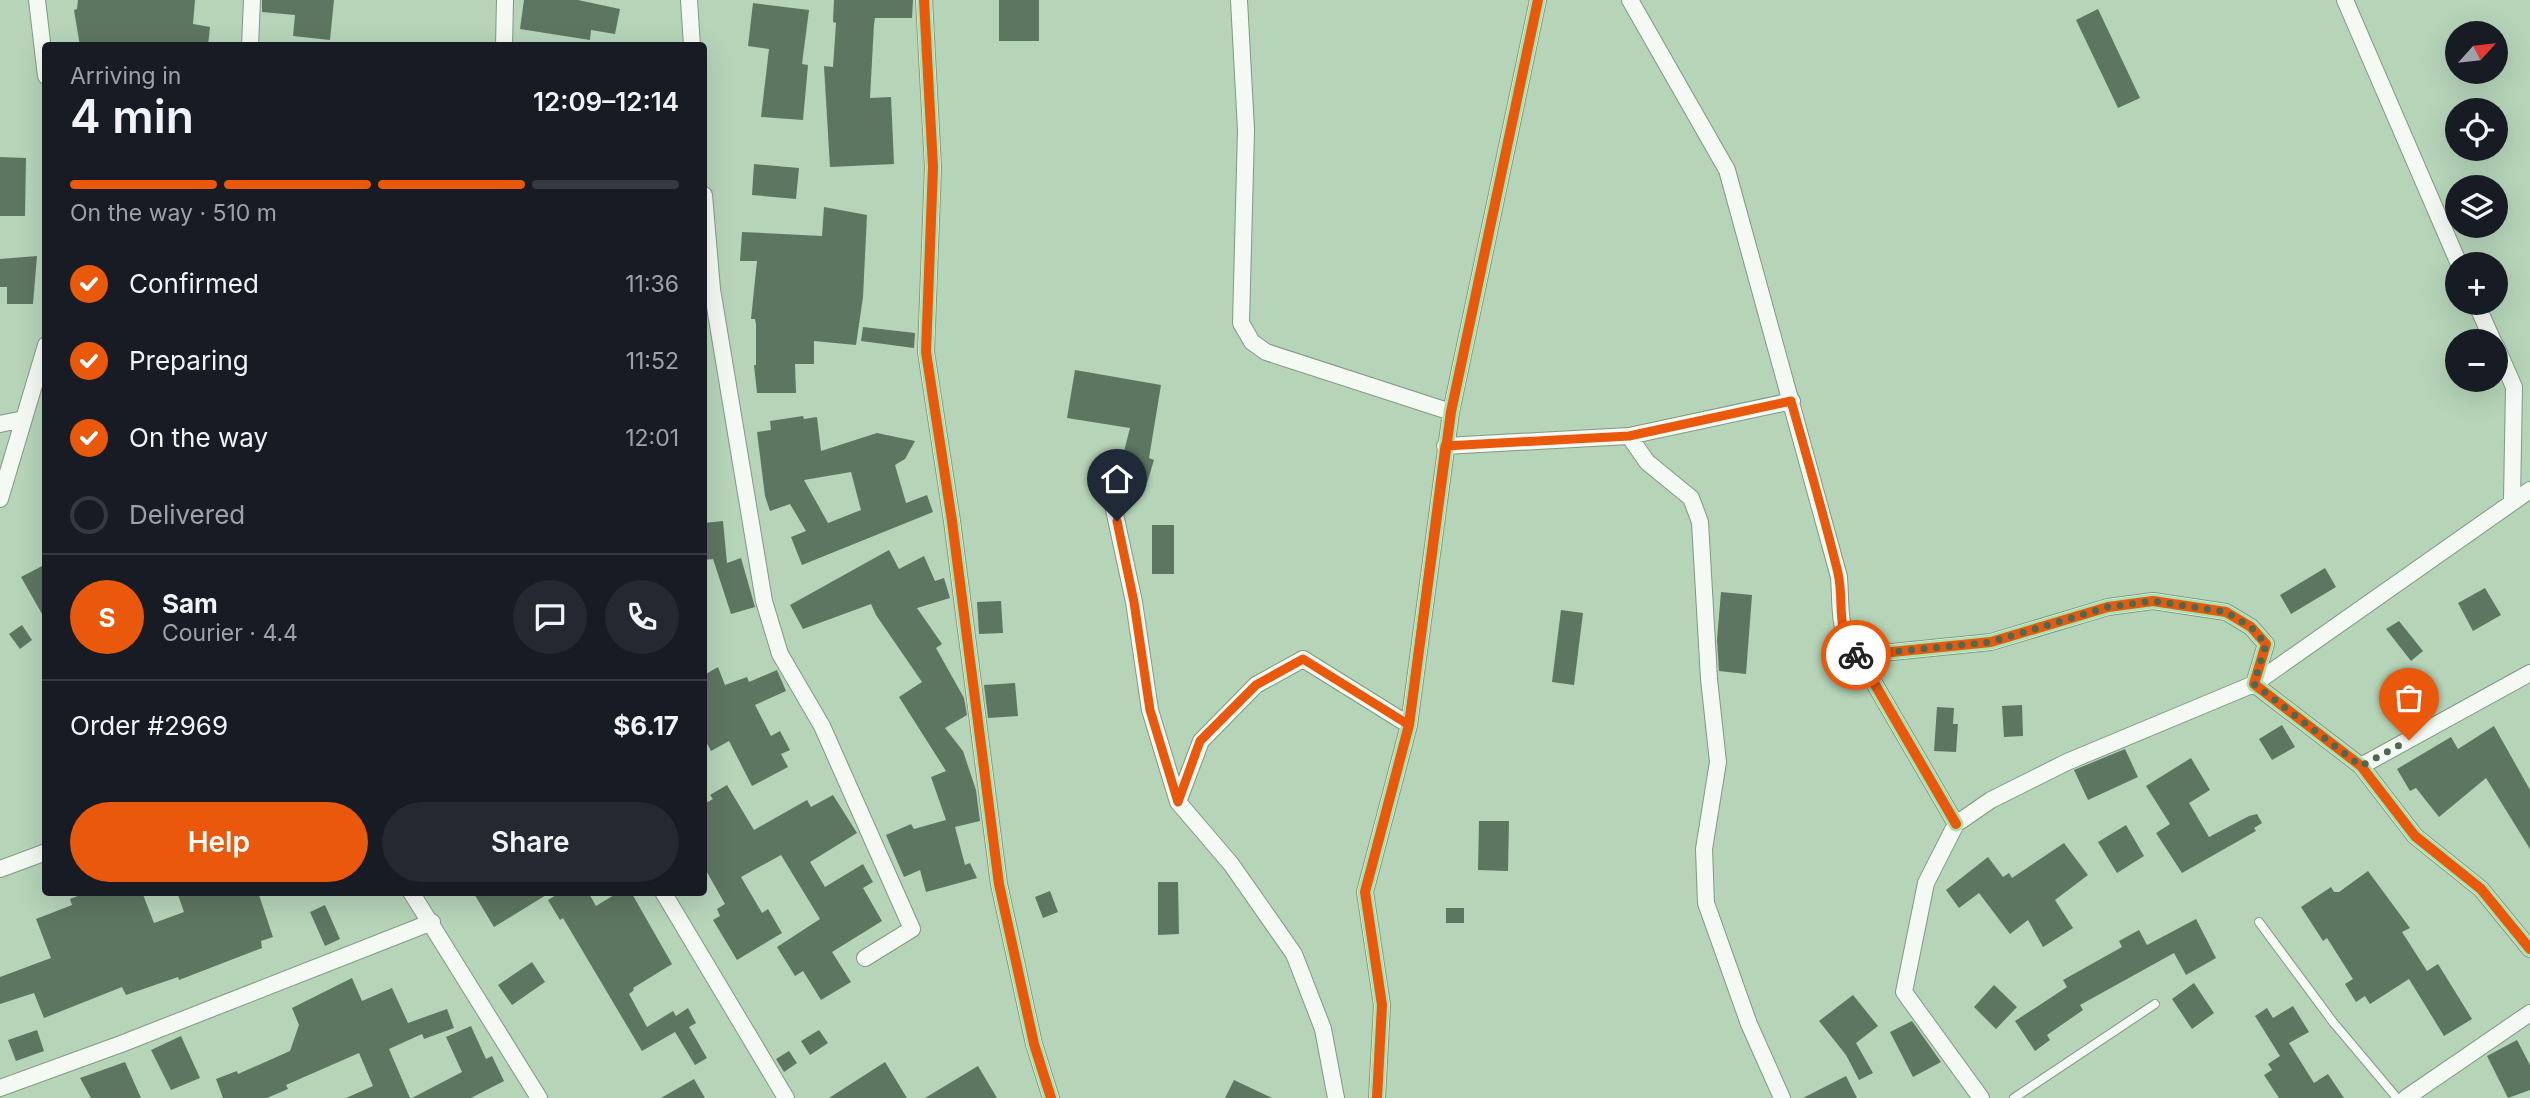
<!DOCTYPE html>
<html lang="en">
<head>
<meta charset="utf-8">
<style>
	body { margin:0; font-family:Inter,sans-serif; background:#242831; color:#f1f3f6; height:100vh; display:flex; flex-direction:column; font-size:26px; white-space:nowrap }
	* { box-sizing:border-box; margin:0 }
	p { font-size:23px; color:#9ea1a6 }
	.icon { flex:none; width:38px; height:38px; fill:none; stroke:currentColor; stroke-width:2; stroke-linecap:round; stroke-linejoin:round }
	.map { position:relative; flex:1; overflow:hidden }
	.details { position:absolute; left:42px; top:42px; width:665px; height:854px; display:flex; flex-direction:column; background:#171b24; border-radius:7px; box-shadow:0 7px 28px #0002 }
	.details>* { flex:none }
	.needle { width:46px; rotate:63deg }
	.controls { position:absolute; left:2445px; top:21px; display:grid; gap:14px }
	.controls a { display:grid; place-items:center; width:63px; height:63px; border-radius:50%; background:#171b24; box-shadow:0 7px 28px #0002; font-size:35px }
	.pin { position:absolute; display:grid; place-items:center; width:60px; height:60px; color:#fff; margin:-72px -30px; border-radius:50% 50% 50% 0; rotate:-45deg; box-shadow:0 0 7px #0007 }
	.pin .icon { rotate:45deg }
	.courier { position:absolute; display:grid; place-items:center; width:70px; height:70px; margin:-35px; border:5px solid #ea580c; border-radius:50%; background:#fff; color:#222; box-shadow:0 2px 9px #0007 }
	.summary em { font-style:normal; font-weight:600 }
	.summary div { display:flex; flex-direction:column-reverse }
	.summary { display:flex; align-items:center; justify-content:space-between; height:119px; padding:0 28px }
	h1 { font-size:46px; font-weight:600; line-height:52px }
	.bar { display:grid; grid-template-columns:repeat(4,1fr); gap:10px 7px; align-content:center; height:84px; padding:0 28px }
	.bar i { height:9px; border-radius:5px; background:#363941 }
	.bar .selected { background:#ea580c }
	.bar p { grid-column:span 4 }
	.line { display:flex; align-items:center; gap:18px; padding:0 28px; border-top:2px solid #363941 }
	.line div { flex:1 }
	.round { display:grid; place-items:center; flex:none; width:74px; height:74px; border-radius:37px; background:#242831 }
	ol { padding:0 28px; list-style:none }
	li { display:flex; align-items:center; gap:21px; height:77px }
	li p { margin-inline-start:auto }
	li .icon { padding:7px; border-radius:50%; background:#ea580c; color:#fff; stroke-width:4 }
	li:last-child { color:#9ea1a6 }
	li i { width:38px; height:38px; border:4px solid #363941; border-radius:50% }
	.primary-button { display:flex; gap:14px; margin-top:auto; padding:14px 28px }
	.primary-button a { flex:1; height:80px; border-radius:42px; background:#ea580c; color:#fff; font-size:28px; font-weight:600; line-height:80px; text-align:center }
	.primary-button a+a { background:#242831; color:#f1f3f6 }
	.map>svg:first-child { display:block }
</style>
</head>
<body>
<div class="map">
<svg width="2530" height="1098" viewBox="0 0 2530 1098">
	<rect width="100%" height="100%" fill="#b5d4b8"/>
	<path fill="#5d7661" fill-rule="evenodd" d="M78 0H195L193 24 210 27 208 46H80L74 10 77 9Z
		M262 0H334L330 40 293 36 295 15 262 12Z
		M524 0H578L620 9 615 34 591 30 590 40 520 29Z
		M834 0H913L912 18H875L874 24 870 98 891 97 894 164 830 167 824 66 833 67 836 23 833 22Z
		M999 0H1039V41H999Z
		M753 3 809 10 802 64 808 65 803 120 761 117 769 49 748 46Z
		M2098 9 2140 98 2118 108 2076 20Z
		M0 157 26 158 25 216H0Z
		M754 164 799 168 796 199 752 195Z
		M824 207 867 215 863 297 856 345 814 341V364H795L796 393H757L754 365H756V324L755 319H751L757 261H740L742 232 822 236Z
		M37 256 33 304H7V287H0V259Z
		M863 327 915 333 914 348 861 341Z
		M1075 370 1161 385 1149 458 1154 460 1147 483 1118 475 1130 428 1067 418Z
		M803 416 804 419 817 417 821 451 877 433 915 441 905 459 895 465 906 503 927 495 933 512 802 565 791 537 806 531 790 504 770 511 765 496 757 432 771 430 770 421ZM851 472 861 510 828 523 804 480Z
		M723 521 727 563 741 558 755 607 731 614 713 559 704 560V523Z
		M1152 525H1174V574H1152Z
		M889 550 899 569 924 556 935 581 944 578 950 598 917 608 942 644 936 648 964 698 967 715 945 728 963 751 976 790 980 821 955 827 965 865 970 863 977 878 926 892 920 870 904 877 886 835 911 824 914 829 946 820 931 777 946 771 899 697 922 682 876 615 871 604 803 629 790 605Z
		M46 564V621L21 577Z
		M2325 568 2336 587 2291 614 2280 595Z
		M2485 588 2501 615 2473 631 2458 603Z
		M1721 592 1752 595 1746 674 1719 671 1717 640Z
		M1001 601 1003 633 979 634 977 602Z
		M1561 610 1583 613 1574 685 1552 682Z
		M2399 621 2423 651 2411 661 2386 629Z
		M22 625 32 640 20 649 9 634Z
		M718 667 725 685 747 677 749 682 777 670 786 691 755 705 771 736 780 731 790 750 781 754 788 767 752 786 729 741 711 751 704 738V675Z
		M1015 683 1018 716 988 718 984 685Z
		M2022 705 2023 736 2004 737 2002 706Z
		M1937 707 1954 708 1953 724H1958L1956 752 1934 751Z
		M2282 725 2295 747 2272 760 2259 739Z
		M2494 726 2530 790V849L2486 778 2439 817 2416 788 2410 791 2397 769 2451 737 2458 749Z
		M2125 749 2138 777 2088 800 2074 770Z
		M2191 758 2210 790 2189 803 2209 837 2249 816 2257 814 2262 823 2254 828 2256 831 2182 873 2156 833 2170 824 2146 786Z
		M727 785 754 830 807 800 811 807 833 795 857 833 810 862 825 887 863 864 873 882 863 888 882 921 832 952 851 982 821 1000 803 971 795 976 777 947 820 919 781 855 741 877 762 913 768 909 782 933 737 960 713 920 720 916 717 909 725 904 704 867V804L713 799 710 795Z
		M1479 821H1509L1508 871 1478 870Z
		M2126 825 2144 856 2117 873 2098 842Z
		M2064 843 2088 875 2055 900 2073 928 2043 947 2028 920 2010 934 1979 893 1959 908 1946 890 1988 857 2003 877 2009 873 2012 878Z
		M2368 871 2410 928 2402 932 2427 971 2438 964 2472 1019 2444 1036 2409 979 2370 1004 2365 996 2356 1002 2345 984 2353 979 2327 938 2323 941 2301 907 2331 887 2334 892H2339Z
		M1158 882H1178L1179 934 1158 935Z
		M1050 891 1058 912 1043 918 1035 897Z
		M88 892H142L154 923 184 912 177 892H258L273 937 261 941 262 948 179 980 178 977 126 995 122 987 44 1018 34 993 0 1004V977L51 958 36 919 72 905 70 899Z
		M473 892H551L494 927Z
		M561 892H588L596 906 619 892H631L672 964 633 988 634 990 629 994 647 1027 673 1011 676 1016 688 1008 696 1023 689 1027 707 1058 695 1065 675 1032 642 1051 563 918 560 920 548 900Z
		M325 905 340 939 325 946 310 912Z
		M1446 908H1464V923H1446Z
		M2196 919 2216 958 2186 975 2174 953 2080 1005 2083 1010 2047 1035 2050 1040 2035 1051 2015 1021 2067 987 2063 980 2122 947 2119 941 2139 930 2147 945Z
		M532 962 545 982 512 1005 498 985Z
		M352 978 362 1001 392 988 408 1023 447 1009 454 1028 424 1039 422 1034 389 1049 410 1098H346L373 1086 359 1053 286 1085 288 1089 267 1098H223L216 1079 237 1071 238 1074 290 1051 299 1025 292 1008Z
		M2194 983 2214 1013 2192 1029 2172 999Z
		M1994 985 2017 1007 1996 1029 1974 1007Z
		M1853 995 1878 1026 1856 1043 1873 1073 1859 1080 1846 1055 1819 1021Z
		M2293 1006 2309 1032 2289 1043 2314 1083 2328 1074 2344 1098H2279L2264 1075 2272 1070 2268 1064 2280 1056 2255 1016 2267 1008 2273 1018Z
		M1912 1021 1941 1062 1913 1077 1890 1032Z
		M471 1026 486 1059 492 1056 504 1081 471 1098H412L462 1072 446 1037Z
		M37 1030 44 1051 16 1061 8 1040Z
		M819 1030 828 1043 810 1055 801 1041Z
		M181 1036 200 1078 171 1090 151 1050Z
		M2517 1040 2530 1065V1090L2508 1098 2487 1056Z
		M789 1051 797 1063 784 1072 776 1059Z
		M125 1062 141 1098H91L80 1078Z
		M885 1062 907 1098H829Z
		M978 1066 997 1098H925Z
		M1846 1076 1857 1098H1803Z
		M694 1079 705 1098H661Z
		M1234 1080 1272 1098H1225Z"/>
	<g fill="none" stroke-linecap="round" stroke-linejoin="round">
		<defs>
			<path id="lane" d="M2259 922 2333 1022 2397 1098
				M2014 1098 2155 1004"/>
			<path id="street" d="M37 0 46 76
				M689 0 692 46
				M924 0 933 167 926 352 952 521 999 884 1034 1044 1051 1098
				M1239 0 1246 130 1241 323 1252 342 1266 352 1451 412
				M1630 0 1727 170 1839 577C1842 619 1836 628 1863 664
				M2345 0 2459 264
				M250 46 252 0
				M504 46 505 0
				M704 195 712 289 764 601 780 654 822 726 912 929 865 958
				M2476 303 2493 341
				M2496 346 2514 387 2512 500
				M0 424 24 419
				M1629 436 1647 462 1691 498 1700 522 1709 679 1718 762 1704 849 1706 903 1749 1024 1782 1098
				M1445 446 1629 436 1792 401
				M1105 468 1134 602 1150 710 1178 802 1231 864 1294 954 1323 1029 1336 1098
				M0 499 46 345
				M2361 766 2530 673
				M1178 802 1201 741 1256 685 1303 659 1409 725
				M1956 824 1863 664 1882 653 1991 642 2108 607 2153 601 2226 612 2251 627 2266 644 2254 684 2361 766 2415 836 2481 889 2530 949
				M0 869 46 852
				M411 892 539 1098
				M663 892 786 1098
				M0 1088 121 1044 432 922
				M1377 1098 1382 1005 1365 892 1409 725 1451 412 1538 0
				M1981 1098 1904 992 1926 883 1956 824 1991 800 2067 762 2254 684 2530 490
				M2406 1098 2530 1013"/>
		</defs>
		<use href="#lane" stroke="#819983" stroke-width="10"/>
		<use href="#street" stroke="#819983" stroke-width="18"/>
		<use href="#lane" stroke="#f4f9f4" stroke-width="8"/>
		<use href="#street" stroke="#f4f9f4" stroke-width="16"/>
		<defs>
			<path id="cycleway" d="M924 0 933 167 926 352 952 521 999 884 1034 1044 1051 1098
				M1956 824 1863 664 1882 653 1991 642 2108 607 2153 601 2226 612 2251 627 2266 644 2254 684 2361 766 2415 836 2481 889 2530 949
				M1377 1098 1382 1005 1365 892 1409 725 1451 412 1538 0"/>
		</defs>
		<use href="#cycleway" stroke="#a8e1ad" stroke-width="15"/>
		<use href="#cycleway" stroke="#e8590c" stroke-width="10"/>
	</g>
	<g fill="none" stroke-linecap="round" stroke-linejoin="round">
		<path stroke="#4f6851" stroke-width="7" stroke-dasharray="0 12.6" d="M1856 655 1863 664 1882 653 1991 642 2108 607 2153 601 2226 612 2251 627 2266 644 2254 684 2361 766 2409 740"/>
		<path stroke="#ea580c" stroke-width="9" d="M1117 521 1134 602 1150 710 1178 802 1200 741 1256 685 1303 659 1409 725 1445 446 1629 436 1791 401C1807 458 1824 515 1838 573 1845 606 1834 625 1856 655"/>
	</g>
</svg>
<div class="controls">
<a><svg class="needle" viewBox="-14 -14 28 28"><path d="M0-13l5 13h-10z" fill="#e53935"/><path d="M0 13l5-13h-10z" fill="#9ea1a6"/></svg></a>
<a><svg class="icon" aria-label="locate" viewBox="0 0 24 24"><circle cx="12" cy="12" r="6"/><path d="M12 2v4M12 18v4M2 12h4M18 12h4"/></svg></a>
<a><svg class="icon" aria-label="layers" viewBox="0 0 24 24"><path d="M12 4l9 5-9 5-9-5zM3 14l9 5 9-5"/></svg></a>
<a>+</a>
<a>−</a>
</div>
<div class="pin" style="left:2409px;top:740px;background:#ea580c"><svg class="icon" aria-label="bag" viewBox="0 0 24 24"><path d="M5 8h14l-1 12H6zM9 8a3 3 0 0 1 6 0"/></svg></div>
<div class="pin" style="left:1117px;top:521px;background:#1f2937"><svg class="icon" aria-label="home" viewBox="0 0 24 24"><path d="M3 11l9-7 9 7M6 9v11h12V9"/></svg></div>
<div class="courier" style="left:1856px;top:655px"><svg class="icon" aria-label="bike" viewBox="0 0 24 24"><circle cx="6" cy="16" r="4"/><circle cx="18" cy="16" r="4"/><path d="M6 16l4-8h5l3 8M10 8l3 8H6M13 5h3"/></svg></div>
<section class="details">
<div class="summary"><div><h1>4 min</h1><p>Arriving in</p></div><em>12:09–12:14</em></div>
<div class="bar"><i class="selected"></i><i class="selected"></i><i class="selected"></i><i></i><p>On the way · 510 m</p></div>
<ol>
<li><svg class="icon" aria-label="check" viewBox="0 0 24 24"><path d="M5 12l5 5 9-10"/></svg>Confirmed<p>11:36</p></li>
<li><svg class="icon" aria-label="check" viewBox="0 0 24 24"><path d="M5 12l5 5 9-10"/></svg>Preparing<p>11:52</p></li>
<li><svg class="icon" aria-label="check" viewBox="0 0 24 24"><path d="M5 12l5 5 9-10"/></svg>On the way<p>12:01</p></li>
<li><i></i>Delivered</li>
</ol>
<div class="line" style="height:126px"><b class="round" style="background:#ea580c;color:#fff">S</b><div><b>Sam</b><p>Courier · 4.4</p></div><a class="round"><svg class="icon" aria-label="chat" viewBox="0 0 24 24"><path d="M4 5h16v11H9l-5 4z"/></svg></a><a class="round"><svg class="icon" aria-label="phone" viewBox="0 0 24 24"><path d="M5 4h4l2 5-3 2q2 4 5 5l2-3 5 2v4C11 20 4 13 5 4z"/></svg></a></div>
<div class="line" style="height:91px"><div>Order #2969</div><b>$6.17</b></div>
<div class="primary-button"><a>Help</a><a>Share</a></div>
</section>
</div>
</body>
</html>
